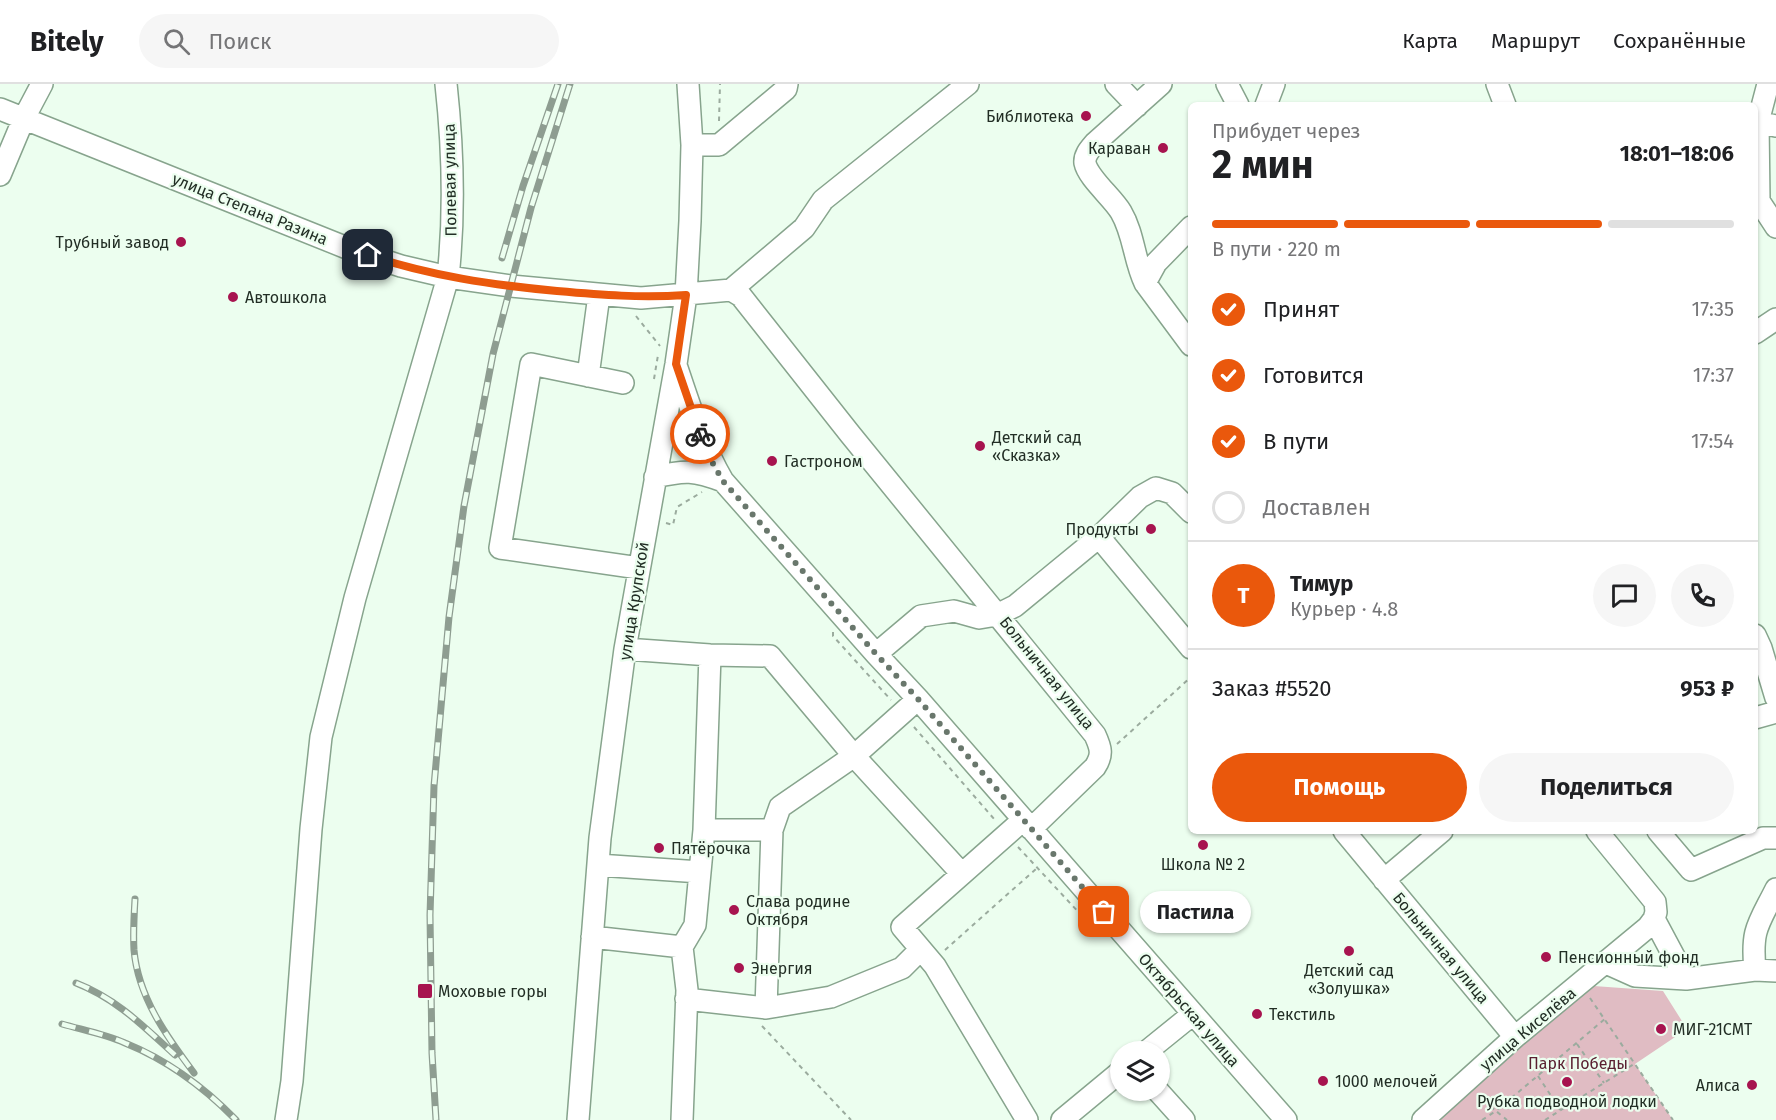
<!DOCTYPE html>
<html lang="ru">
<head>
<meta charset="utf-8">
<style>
	body { margin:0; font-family:"Fira Sans",sans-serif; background:#f6f6f6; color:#202124; height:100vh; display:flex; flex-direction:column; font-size:22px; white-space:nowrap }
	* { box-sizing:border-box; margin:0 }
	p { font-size:20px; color:#757577 }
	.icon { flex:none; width:33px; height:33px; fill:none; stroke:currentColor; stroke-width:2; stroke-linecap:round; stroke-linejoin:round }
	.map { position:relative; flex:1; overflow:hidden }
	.details { position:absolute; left:1188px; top:18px; width:570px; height:732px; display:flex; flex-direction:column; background:#fff; border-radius:9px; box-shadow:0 2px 4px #0004 }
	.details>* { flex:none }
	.controls { position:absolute; left:1110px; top:957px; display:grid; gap:12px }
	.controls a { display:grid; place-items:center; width:60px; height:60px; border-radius:50%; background:#fff; box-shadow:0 2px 4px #0004; font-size:30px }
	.pin { position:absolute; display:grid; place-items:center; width:51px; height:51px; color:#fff; margin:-26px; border-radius:12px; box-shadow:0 3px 9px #0006 }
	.courier { position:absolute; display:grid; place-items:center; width:60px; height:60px; margin:-30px; border:4px solid #ea580c; border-radius:50%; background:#fff; color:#222; box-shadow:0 2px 8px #0007 }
	.bubble { position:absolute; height:42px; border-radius:21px; background:#fff; box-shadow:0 2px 4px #0004; font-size:20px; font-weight:700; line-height:42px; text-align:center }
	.summary em { font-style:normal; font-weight:700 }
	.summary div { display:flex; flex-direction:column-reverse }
	.summary { display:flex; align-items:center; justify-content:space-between; height:102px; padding:0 24px }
	h1 { font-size:39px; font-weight:700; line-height:45px }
	.bar { display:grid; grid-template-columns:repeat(4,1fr); gap:9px 6px; align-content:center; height:72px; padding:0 24px }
	.bar i { height:8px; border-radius:4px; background:#e0e0e0 }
	.bar .selected { background:#ea580c }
	.bar p { grid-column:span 4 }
	.line { display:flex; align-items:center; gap:15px; padding:0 24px; border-top:2px solid #e0e0e0 }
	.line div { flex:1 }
	.round { display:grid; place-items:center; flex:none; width:63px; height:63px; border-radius:32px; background:#f6f6f6 }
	ol { padding:0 24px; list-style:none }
	li { display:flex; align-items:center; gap:18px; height:66px }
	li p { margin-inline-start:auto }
	li .icon { padding:6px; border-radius:50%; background:#ea580c; color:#fff; stroke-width:4 }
	li:last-child { color:#757577 }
	li i { width:33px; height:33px; border:3px solid #e0e0e0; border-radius:50% }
	.cta { display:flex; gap:12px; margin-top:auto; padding:12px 24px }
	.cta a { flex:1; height:69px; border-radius:36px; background:#ea580c; color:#fff; font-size:24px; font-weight:700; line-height:69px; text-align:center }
	.cta a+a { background:#f6f6f6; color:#202124 }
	header { display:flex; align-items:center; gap:36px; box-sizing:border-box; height:84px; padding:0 30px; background:#fff; border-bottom:2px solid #e0e0e0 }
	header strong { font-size:28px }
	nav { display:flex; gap:33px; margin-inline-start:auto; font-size:21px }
	.search { width:420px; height:54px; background:#f6f6f6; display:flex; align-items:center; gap:15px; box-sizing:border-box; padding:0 21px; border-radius:33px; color:#757577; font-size:22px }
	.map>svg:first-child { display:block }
</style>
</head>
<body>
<header>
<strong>Bitely</strong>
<div class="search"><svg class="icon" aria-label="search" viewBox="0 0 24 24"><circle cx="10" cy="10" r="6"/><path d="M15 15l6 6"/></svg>Поиск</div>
<nav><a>Карта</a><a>Маршрут</a><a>Сохранённые</a></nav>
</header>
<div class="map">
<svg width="1776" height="1036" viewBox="0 0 1776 1036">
	<rect width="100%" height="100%" fill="#ecfeef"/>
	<path fill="#e0bcc3" d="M1580 901 1663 907 1687 945 1635 980 1673 1036H1425Z"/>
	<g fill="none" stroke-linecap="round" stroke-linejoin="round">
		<defs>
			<path id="minor" d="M1116 0 1137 22
				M1161 0 1095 59C1090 65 1084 71 1085 79 1088 94 1113 114 1121 128 1134 150 1134 176 1145 199L1191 261
				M1227 0 1238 21
				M1497 0 1505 21
				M1768 0 1758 38 1776 42
				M1266 21 1274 0
				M0 25 352 166 401 182 448 193 511 202 641 214 731 206 741 212 850 350 1095 651C1101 664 1103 671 1095 683L1031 745
				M1758 38 1759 117 1776 143
				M692 61H719L786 5 787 0
				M0 91 24 34 42 0
				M1145 199 1156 179 1191 143
				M731 206 804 144 823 116 968 0
				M1755 249 1776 235
				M677 284C690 323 702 361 723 397L876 570 918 615 1286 1036
				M588 292 599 211
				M623 299 531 280 500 464 639 484
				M655 393C685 386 694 386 723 397
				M1099 453 1191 564
				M1755 551 1761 564 1776 614
				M625 565 710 571 770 572 854 672 962 790
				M876 570 921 532 954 527 979 534 997 531 1015 522 1099 453 1140 413 1156 404 1172 409 1191 428
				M1755 634 1776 628
				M1023 736 902 843 935 882 1027 1036
				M704 746H772L780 723 854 672 918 615
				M772 746 766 924 831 913 902 884 920 866
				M1344 747 1515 953
				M1658 747 1691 786 1763 754H1776
				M598 781 700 788 695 841 682 863
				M700 788 704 746 710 571
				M1384 796 1442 747
				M1654 835 1686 895
				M592 853 682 863 687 906 682 1036
				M1606 879 1635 892 1686 895 1755 886 1776 887
				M1755 886C1751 845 1758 841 1776 805
				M686 915 766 924
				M1146 968 1193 930
				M1157 1006 1184 1036
				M286 1036 292 997 311 745 321 653 355 514 448 193C455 128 453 64 446 0
				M578 1036 600 754 625 565 676 280 686 211 690 137 692 61 688 0
				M1062 1036 1120 988
				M1423 1036 1515 953 1648 843 1654 835 1656 828 1655 818 1597 747"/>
		</defs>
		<use href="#minor" stroke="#87a48d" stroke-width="24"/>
		<path stroke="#9bab9e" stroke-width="2" stroke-dasharray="4.5 4.5" stroke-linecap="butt" d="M719 37 720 0
			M636 232 660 262
			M654 295 658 271
			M666 439 673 441 677 423 702 408
			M833 548V552L891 616
			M914 643 995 736
			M1117 660 1191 593
			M1018 763 1096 847
			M945 866 1037 784
			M1590 914 1673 1036
			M762 942 851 1036
			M1577 960 1604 999
			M1538 992 1561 1027
			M1477 1011 1496 1027 1606 934
			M1482 1036 1496 1027 1507 1036
			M1545 1036 1634 980"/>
		<use href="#minor" stroke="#fff" stroke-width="21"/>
		<defs>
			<path id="rail" d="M502 174 523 102 558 0
				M135 815C134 832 133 849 134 866 138 913 167 953 194 989
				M76 899C117 915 143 942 175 971
				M62 940C83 946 105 950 125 959 167 976 204 1003 236 1036
				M436 1036 432 969 430 831 434 702 449 533 464 422 493 270 531 124 570 0"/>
		</defs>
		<use href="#rail" stroke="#8e9d91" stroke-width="7"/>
		<use href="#rail" stroke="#ecfeef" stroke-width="4.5" stroke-dasharray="14" stroke-linecap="butt"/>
	</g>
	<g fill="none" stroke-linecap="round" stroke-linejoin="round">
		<path stroke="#69776c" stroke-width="6" stroke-dasharray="0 10.8" d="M700 350 708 371 723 397 876 570 918 615 1104 828"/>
		<path stroke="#ea580c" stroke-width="8" d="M368 171C430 192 493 201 557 207 602 211 641 214 686 211L676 280 700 350"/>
	</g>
	<g fill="#a7144f" stroke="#ecfeef" stroke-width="2">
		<circle cx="1086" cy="32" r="6"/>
		<circle cx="1163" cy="64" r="6"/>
		<circle cx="181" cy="158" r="6"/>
		<circle cx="233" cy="213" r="6"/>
		<circle cx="980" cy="362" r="6"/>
		<circle cx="772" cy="377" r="6"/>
		<circle cx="1151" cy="445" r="6"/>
		<circle cx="1203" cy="761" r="6"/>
		<circle cx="659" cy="764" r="6"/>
		<circle cx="734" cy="826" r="6"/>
		<circle cx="1349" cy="867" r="6"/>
		<circle cx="1546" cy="873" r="6"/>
		<circle cx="739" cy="884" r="6"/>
		<rect x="417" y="899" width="16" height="16" rx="3"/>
		<circle cx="1257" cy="930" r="6"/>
		<circle cx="1661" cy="945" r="6"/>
		<circle cx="1323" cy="997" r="6"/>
		<circle cx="1567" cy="998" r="6"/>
		<circle cx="1752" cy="1001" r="6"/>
	</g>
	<g text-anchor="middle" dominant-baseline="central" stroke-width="4.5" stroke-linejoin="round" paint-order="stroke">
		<g font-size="16" fill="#222e25" stroke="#ecfeef" text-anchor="start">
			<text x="1074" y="32" text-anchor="end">Библиотека</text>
			<text x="1151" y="64" text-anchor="end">Караван</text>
			<text x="169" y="158" text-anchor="end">Трубный завод</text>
			<text x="245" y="213">Автошкола</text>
			<text x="992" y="353">Детский сад<tspan x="992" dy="18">«Сказка»</tspan></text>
			<text x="784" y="377">Гастроном</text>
			<text x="1139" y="445" text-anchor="end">Продукты</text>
			<text x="671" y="764">Пятёрочка</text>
			<text x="1203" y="780" text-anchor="middle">Школа № 2</text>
			<text x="746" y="817">Слава родине<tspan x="746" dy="18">Октября</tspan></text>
			<text x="1558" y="873">Пенсионный фонд</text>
			<text x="751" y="884">Энергия</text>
			<text x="1349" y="886" text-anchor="middle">Детский сад<tspan x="1349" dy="18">«Золушка»</tspan></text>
			<text x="438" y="907">Моховые горы</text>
			<text x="1269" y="930">Текстиль</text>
			<text x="1673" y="945">МИГ-21СМТ</text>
			<text x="1335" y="997">1000 мелочей</text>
			<text x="1740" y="1001" text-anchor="end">Алиса</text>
			<text x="1567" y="1017" text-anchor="middle">Рубка подводной лодки</text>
		</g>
		<g font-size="16" fill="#222e25" stroke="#ecfeef">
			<text transform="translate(450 96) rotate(-91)">Полевая улица</text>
			<text transform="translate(250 125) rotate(22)">улица Степана Разина</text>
			<text transform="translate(634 517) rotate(-81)">улица Крупской</text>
			<text transform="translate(1047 589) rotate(51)">Больничная улица</text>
			<text transform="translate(1441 864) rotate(50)">Больничная улица</text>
			<text transform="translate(1189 926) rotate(49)">Октябрьская улица</text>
			<text transform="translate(1528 945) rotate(-40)">улица Киселёва</text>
		</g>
		<g font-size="16" fill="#5a2031" stroke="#ecfeef">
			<text x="1578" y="979">Парк Победы</text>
		</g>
	</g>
</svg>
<div class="controls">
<a><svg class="icon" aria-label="layers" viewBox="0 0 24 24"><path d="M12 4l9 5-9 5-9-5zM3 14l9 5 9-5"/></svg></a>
</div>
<div class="pin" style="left:1104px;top:828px;background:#ea580c"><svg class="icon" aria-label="bag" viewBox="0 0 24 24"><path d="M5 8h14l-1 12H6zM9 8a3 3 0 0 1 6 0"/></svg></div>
<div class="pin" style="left:368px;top:171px;background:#1f2937"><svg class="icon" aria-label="home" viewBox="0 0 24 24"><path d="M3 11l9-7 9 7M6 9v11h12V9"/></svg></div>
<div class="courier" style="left:700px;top:350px"><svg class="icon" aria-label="bike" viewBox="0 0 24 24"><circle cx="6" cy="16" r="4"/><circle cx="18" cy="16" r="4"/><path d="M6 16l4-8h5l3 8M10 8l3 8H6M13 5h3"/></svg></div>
<div class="bubble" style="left:1140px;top:807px;width:111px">Пастила</div>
<section class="details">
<div class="summary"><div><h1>2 мин</h1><p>Прибудет через</p></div><em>18:01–18:06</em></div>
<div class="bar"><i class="selected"></i><i class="selected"></i><i class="selected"></i><i></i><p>В пути · 220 m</p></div>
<ol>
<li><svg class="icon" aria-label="check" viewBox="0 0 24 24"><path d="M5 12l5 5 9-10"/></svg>Принят<p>17:35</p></li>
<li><svg class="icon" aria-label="check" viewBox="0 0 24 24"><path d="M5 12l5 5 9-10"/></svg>Готовится<p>17:37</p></li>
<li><svg class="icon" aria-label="check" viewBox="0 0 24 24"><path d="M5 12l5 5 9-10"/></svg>В пути<p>17:54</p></li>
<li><i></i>Доставлен</li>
</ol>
<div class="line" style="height:108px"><b class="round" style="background:#ea580c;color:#fff">Т</b><div><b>Тимур</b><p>Курьер · 4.8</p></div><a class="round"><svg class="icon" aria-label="chat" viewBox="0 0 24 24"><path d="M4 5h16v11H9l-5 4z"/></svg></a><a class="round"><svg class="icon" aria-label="phone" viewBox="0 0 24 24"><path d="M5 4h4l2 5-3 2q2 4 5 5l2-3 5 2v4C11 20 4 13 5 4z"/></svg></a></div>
<div class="line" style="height:78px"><div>Заказ #5520</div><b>953 ₽</b></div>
<div class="cta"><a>Помощь</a><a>Поделиться</a></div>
</section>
</div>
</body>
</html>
